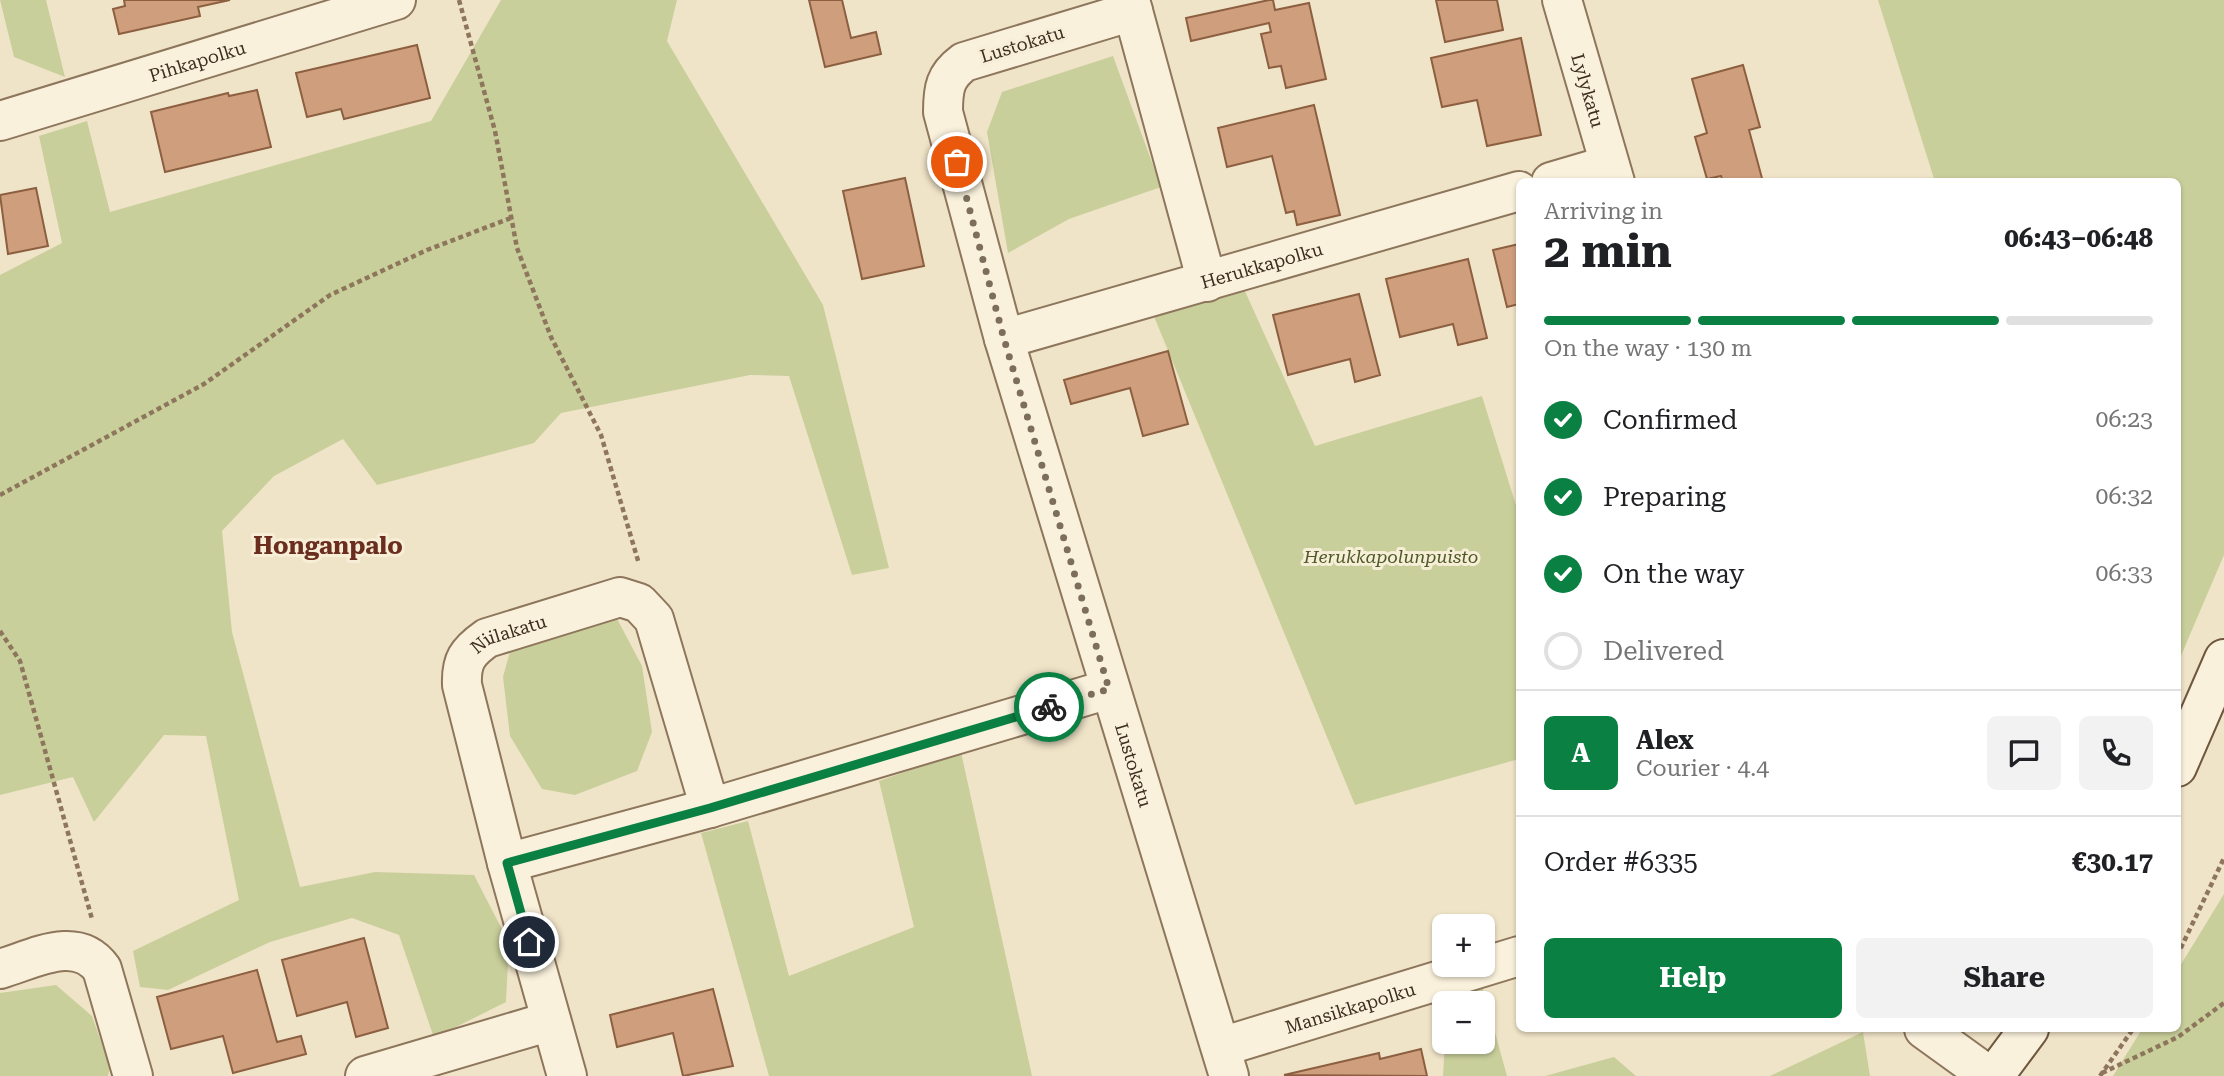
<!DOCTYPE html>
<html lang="en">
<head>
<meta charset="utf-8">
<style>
	body { margin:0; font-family:"Roboto Serif",serif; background:#f2f2f2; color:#202124; height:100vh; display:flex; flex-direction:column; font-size:26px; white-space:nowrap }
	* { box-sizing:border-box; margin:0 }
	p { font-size:23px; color:#757577 }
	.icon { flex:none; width:38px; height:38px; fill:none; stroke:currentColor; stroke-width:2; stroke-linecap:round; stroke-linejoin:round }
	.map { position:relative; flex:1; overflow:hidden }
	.sheet { position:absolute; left:1516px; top:178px; width:665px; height:854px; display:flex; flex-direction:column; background:#fff; border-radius:10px; box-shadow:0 2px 5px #0004 }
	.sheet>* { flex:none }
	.controls { position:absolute; left:1432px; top:914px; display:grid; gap:14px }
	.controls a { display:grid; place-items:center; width:63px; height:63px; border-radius:10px; background:#fff; box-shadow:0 2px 5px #0004; font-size:35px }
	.pin { position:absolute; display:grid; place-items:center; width:60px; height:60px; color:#fff; margin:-30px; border:4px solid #fff; border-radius:50%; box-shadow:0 2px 7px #0007 }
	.courier { position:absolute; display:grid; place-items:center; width:70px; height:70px; margin:-35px; border:5px solid #0b8043; border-radius:50%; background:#fff; color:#222; box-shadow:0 2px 9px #0007 }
	.headline em { font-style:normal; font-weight:700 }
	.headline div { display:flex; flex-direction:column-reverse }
	.headline { display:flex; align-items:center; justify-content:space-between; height:119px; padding:0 28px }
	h1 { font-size:46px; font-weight:700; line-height:52px }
	.bar { display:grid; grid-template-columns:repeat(4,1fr); gap:10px 7px; align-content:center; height:84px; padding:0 28px }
	.bar i { height:9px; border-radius:5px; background:#e0e0e0 }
	.bar .active { background:#0b8043 }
	.bar p { grid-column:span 4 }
	.line { display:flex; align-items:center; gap:18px; padding:0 28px; border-top:2px solid #e0e0e0 }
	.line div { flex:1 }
	.round { display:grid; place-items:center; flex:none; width:74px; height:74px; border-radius:10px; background:#f2f2f2 }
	ol { padding:0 28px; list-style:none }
	li { display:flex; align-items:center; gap:21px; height:77px }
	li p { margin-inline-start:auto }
	li .icon { padding:7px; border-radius:50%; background:#0b8043; color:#fff; stroke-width:4 }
	li:last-child { color:#757577 }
	li i { width:38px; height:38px; border:4px solid #e0e0e0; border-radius:50% }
	.button { display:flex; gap:14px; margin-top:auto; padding:14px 28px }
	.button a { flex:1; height:80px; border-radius:10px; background:#0b8043; color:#fff; font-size:28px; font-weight:700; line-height:80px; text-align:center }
	.button a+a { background:#f2f2f2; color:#202124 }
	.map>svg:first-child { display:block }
</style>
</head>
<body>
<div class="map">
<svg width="2224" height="1076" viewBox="0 0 2224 1076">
	<rect width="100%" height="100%" fill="#f0e4c8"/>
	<path fill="#c9cf9b" d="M0 0H46L65 77 14 57Z
		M501 0H677L667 41 823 305 889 568 852 575 789 376 750 375 561 413 534 443 377 485 343 439 274 476 222 531 232 632 300 887 375 872 474 875 509 943 506 1002 434 1038 399 935 352 918 270 942 168 990 140 987 133 951 239 900 206 736 164 735 94 822 73 777 0 795V275L62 243 39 136 87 121 110 212 431 121Z
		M1878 0H2224V555L2177 665V182H1935Z
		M1113 56 1161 187 1069 219 1008 253 987 132 1002 92Z
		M1244 289 1315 446 1482 396 1519 515V759L1355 805 1153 314Z
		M614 613 642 666 652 732 637 771 575 795 542 789 510 736 503 677 512 644Z
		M961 752 1032 1076H769L701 833 748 821 789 976 914 927 879 781Z
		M2224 894V1076H2113L2142 1029H2177V971Z
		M1481 982 1507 1076H1443L1445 1041H1482V1003H1446L1447 994Z
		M56 985 92 1016 110 1067 108 1076H0V993Z
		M1863 1032 1870 1076H1770Z
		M1614 1057 1636 1076H1545Z"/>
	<path fill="#cf9f7d" stroke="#8d5f41" stroke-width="2" d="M124 0H230L198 7 200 16 119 34 113 9 125 6Z
		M809 0H842L851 38 876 32 881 54 825 67Z
		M1269 0H1273L1275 10 1309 3 1326 79 1286 88 1281 66 1269 68 1261 34 1271 32 1269 23 1191 41 1186 18Z
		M1436 0H1497L1503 30 1445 42Z
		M1521 38 1541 135 1487 146 1477 100 1442 107 1431 58Z
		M417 45 430 98 344 119 341 109 307 117 296 73Z
		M1743 65 1760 127 1749 130 1763 182H1723L1721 176 1707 179 1695 137 1707 133 1692 79Z
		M257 90 271 147 165 172 151 112 228 93 229 96Z
		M1314 105 1340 215 1297 225 1294 211 1286 213 1272 156 1227 167 1218 128Z
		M905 178 924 266 862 279 843 191Z
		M36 188 48 246 8 254 0 195Z
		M1519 244V304L1507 307 1493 250Z
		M1468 259 1487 338 1458 345 1453 324 1400 337 1386 279Z
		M1359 294 1380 375 1355 382 1350 359 1288 375 1273 315Z
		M1168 351 1188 424 1143 436 1130 388 1071 404 1064 380Z
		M364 938 388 1028 356 1037 347 1002 297 1016 282 960Z
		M257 970 277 1042 301 1036 306 1054 233 1073 223 1036 171 1049 157 997Z
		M713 989 733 1066 683 1076 673 1033 617 1047 610 1015Z
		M1421 1049 1427 1076 1284 1075 1379 1053 1380 1059Z"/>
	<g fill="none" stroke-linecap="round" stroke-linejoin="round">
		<defs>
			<g id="street">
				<path d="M1130 0 1207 282"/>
				<path id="s1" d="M1562 0 1615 182"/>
				<path id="s2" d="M1133 11 964 62C945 76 943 88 943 112L1004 339 1229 1076"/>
				<path id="s3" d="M0 121 396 0"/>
				<path d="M1551 182 1609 165"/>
				<path id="s4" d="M1004 339 1519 191"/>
				<path d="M507 863 710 808 1109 689"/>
				<path d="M0 969C34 959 77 934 102 969L133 1076"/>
				<path d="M1924 1029 1989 1076"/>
				<path id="s5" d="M1221 1047 1519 956"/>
				<path d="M365 1076 551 1021"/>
				<path id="s6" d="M567 1076 507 863 462 685C461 661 467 652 487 638L620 597 639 603 654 619 710 808"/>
			</g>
			<path id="secondary" d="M2177 767 2224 659
				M1994 1076 2029 1029"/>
		</defs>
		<use href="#street" stroke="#8d765c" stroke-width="42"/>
		<use href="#secondary" stroke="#6f573f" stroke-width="42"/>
		<path stroke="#8d765c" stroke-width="4.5" stroke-dasharray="5 3.5" stroke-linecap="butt" d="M459 0 495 131 517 248 551 337 601 435 639 564
			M0 495 204 384 330 295 427 250 511 218
			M0 631 20 661 92 919
			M2177 956 2224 858
			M2102 1073 2178 1037 2224 1003
			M2100 1076 2133 1029"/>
		<use href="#street" stroke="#faf1dc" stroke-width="38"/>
		<use href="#secondary" stroke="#faf1dc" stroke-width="38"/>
	</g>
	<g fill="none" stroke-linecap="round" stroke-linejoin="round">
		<path stroke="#7c6e5b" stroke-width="7" stroke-dasharray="0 12.6" d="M957 162 1004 339 1109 689 1049 707"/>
		<path stroke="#0b8043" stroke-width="9" d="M529 942 507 863 710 808 1049 707"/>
	</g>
	<g text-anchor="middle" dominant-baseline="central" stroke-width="6" stroke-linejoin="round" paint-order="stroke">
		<g font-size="18" fill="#3d2e20" stroke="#f7eed8">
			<text transform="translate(1022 44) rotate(-17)">Lustokatu</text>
			<text stroke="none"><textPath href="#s3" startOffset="206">Pihkapolku</textPath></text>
			<text stroke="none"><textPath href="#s1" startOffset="94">Lylykatu</textPath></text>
			<text stroke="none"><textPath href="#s4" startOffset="268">Herukkapolku</textPath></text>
			<text stroke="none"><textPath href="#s6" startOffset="483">Niilakatu</textPath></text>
			<text stroke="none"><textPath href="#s2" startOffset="914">Lustokatu</textPath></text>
			<text stroke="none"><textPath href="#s5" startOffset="135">Mansikkapolku</textPath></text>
		</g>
		<g font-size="18" font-style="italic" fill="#4d5a26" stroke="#f7eed8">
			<text x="1391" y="556">Herukkapolunpuisto</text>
		</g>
		<g font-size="24" font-weight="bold" fill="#6b2e1e" stroke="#f7eed8">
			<text x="328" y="546">Honganpalo</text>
		</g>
	</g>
</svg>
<div class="controls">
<a>+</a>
<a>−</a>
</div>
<div class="pin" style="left:957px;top:162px;background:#ea580c"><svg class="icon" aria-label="bag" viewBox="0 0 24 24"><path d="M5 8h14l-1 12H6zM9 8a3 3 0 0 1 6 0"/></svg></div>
<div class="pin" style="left:529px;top:942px;background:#1f2937"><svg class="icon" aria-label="home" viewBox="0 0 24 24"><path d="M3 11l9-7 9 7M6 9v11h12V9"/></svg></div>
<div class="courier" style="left:1049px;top:707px"><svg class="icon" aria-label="bike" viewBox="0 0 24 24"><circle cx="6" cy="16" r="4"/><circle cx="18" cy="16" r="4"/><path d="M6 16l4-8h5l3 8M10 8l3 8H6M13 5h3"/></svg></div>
<section class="sheet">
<div class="headline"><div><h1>2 min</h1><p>Arriving in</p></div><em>06:43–06:48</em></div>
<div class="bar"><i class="active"></i><i class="active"></i><i class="active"></i><i></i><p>On the way · 130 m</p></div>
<ol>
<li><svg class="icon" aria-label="check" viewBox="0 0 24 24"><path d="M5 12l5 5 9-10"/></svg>Confirmed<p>06:23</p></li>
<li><svg class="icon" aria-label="check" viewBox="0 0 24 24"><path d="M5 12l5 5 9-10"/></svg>Preparing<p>06:32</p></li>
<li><svg class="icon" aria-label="check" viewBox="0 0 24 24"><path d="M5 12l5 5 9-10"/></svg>On the way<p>06:33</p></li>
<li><i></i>Delivered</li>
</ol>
<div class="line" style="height:126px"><b class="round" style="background:#0b8043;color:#fff">A</b><div><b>Alex</b><p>Courier · 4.4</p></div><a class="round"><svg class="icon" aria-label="chat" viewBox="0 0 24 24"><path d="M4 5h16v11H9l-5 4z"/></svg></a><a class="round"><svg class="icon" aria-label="phone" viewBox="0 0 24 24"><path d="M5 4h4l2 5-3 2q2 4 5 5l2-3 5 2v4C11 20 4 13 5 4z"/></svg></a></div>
<div class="line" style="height:91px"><div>Order #6335</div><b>€30.17</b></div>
<div class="button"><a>Help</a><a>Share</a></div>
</section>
</div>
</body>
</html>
